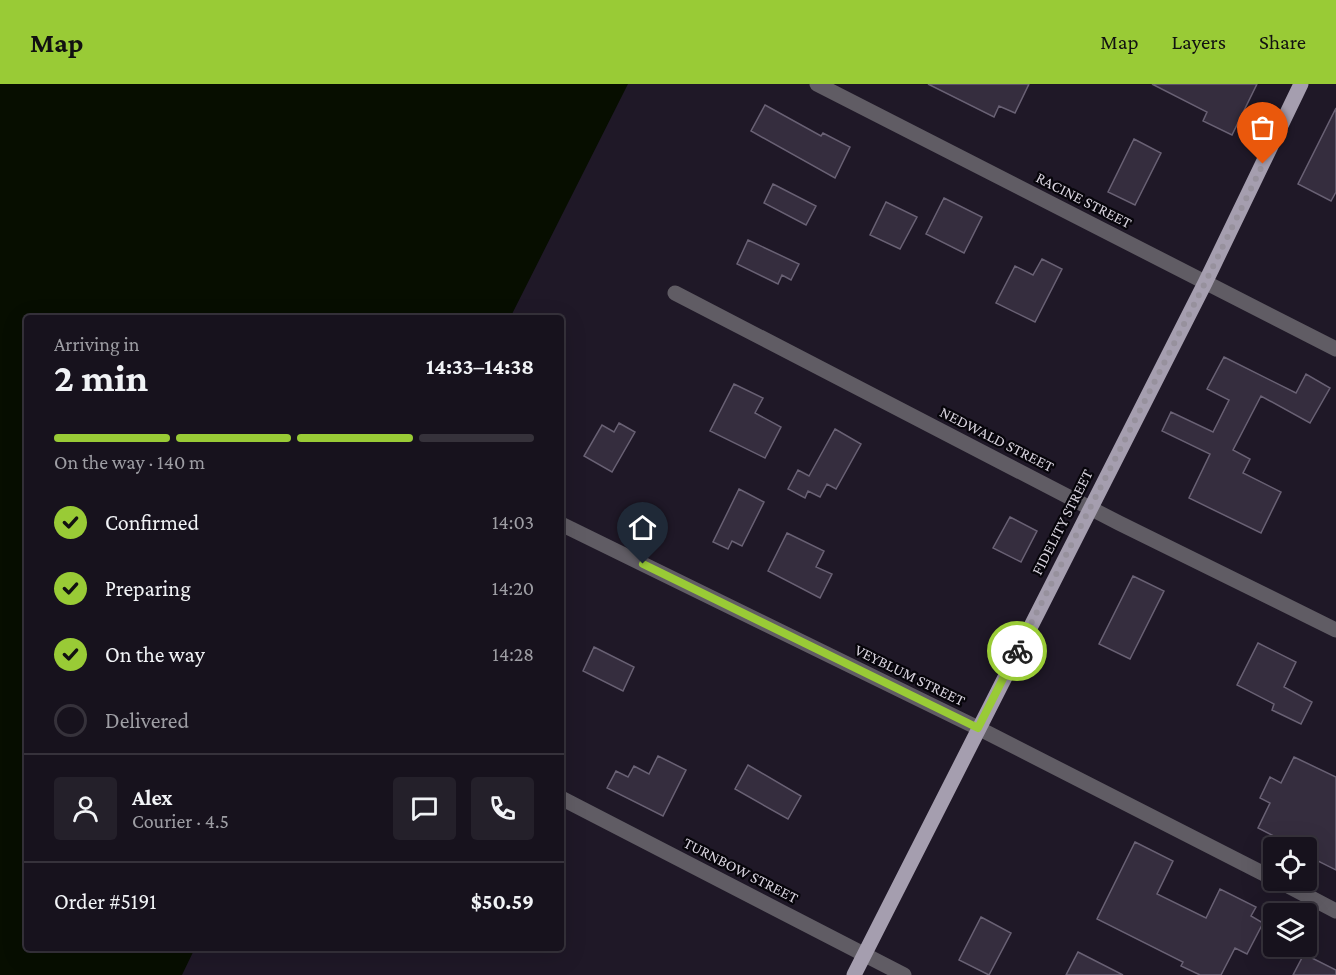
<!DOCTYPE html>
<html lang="en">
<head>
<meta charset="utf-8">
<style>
	body { margin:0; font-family:"Crimson Pro",serif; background:#24202a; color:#f1f3f6; height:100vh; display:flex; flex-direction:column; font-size:22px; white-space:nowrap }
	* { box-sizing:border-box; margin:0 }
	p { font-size:20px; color:#9e9ea4 }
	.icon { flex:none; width:33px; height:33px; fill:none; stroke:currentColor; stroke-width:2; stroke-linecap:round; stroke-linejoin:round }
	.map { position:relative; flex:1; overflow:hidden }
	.details { position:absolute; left:24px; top:231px; width:540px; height:636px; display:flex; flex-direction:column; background:#17121d; border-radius:6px; box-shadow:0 6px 24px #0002,0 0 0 2px #36323b }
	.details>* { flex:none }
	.controls { position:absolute; left:1263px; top:753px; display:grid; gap:12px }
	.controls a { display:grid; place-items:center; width:54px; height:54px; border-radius:6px; background:#17121d; box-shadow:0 6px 24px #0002,0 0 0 2px #36323b; font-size:30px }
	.pin { position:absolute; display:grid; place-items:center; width:51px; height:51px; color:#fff; margin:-62px -26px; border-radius:50% 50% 50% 0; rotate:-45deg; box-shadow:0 0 6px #0007 }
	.pin .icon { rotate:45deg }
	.courier { position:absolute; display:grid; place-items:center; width:60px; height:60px; margin:-30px; border:4px solid #99cb36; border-radius:50%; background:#fff; color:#222; box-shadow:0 2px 8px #0007 }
	.summary em { font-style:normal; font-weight:700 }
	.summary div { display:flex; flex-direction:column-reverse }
	.summary { display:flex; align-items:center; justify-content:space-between; height:102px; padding:0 30px }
	h1 { font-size:39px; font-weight:700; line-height:45px }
	.bar { display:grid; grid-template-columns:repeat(4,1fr); gap:9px 6px; align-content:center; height:72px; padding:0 30px }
	.bar i { height:8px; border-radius:4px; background:#36323b }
	.bar .active { background:#99cb36 }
	.bar p { grid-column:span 4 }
	.line { display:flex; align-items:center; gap:15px; padding:0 30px; border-top:2px solid #36323b }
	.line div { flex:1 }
	.round { display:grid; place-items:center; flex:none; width:63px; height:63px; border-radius:6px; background:#24202a }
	ol { padding:0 30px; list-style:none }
	li { display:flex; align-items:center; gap:18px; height:66px }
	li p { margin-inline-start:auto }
	li .icon { padding:6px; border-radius:50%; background:#99cb36; color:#111; stroke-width:4 }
	li:last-child { color:#9e9ea4 }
	li i { width:33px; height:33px; border:3px solid #36323b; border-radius:50% }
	header { display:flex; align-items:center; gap:36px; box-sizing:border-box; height:84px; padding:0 30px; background:#99cb36; color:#111 }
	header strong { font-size:28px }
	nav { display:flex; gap:33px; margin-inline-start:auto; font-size:21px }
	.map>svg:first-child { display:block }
</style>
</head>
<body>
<header>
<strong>Map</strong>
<nav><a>Map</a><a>Layers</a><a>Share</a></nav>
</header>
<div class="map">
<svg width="1336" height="891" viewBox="0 0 1336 891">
	<rect width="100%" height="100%" fill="#1f1827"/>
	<path fill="#070e00" d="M0 0H628L510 234H27V864H195L182 891H0Z"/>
	<path fill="#352d3e" stroke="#696174" stroke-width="1.5" d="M928 0H1029L1015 29 999 22 994 33Z
		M1152 0H1257L1232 51 1203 37 1207 28Z
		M765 21 821 52 823 49 850 63 835 94 751 47Z
		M1336 24V108L1331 117 1298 100Z
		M1134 55 1161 69 1135 121 1108 108Z
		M773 100 816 122 806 141 764 119Z
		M944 114 982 133 964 169 926 150Z
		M886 118 917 133 900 165 870 151Z
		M748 156 799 180 791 196 782 191 778 200 737 180Z
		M1042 175 1062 185 1035 238 996 219 1015 182 1033 191Z
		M1224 273 1296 309 1306 290 1330 304 1310 339 1261 312 1233 366 1250 375 1243 389 1281 408 1261 449 1189 414 1210 370 1162 347 1171 328 1213 348 1229 316 1207 305Z
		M734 300 763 314 755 329 781 343 765 374 710 347Z
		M619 339 635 348 612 388 584 372 602 341 614 348Z
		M835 345 861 360 836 405 827 400 820 413 808 407 805 414 788 405 798 386 809 392Z
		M739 405 764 418 742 462 732 457 728 465 713 458Z
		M1010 433 1037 447 1021 478 993 464Z
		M787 449 824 467 816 483 832 490 820 514 768 487Z
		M1133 492 1164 507 1130 575 1099 560Z
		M1258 559 1296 578 1284 603 1312 618 1301 640 1272 626 1274 620 1237 601Z
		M594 563 634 583 623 607 583 587Z
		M658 672 686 686 663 732 607 704 616 687 628 693 634 682 649 690Z
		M1294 673 1336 693V786L1306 771V764H1297L1258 744 1270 719 1260 714 1270 693 1281 699Z
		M748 681 801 712 788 735 735 705Z
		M1135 758 1173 777 1157 810 1206 834 1220 805 1256 823 1251 832 1263 839 1247 870 1235 864 1221 891H1200L1181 882 1183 878 1097 835Z
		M981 833 1011 849 989 891 959 876Z
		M1078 868 1123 891H1066Z
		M1304 870 1336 886V891H1293Z"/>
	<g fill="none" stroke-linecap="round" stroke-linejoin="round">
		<path stroke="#605c64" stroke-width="15" d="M817 0 1336 265
			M675 209 1119 439 1336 546
			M561 440 978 644 1274 795
			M561 714 904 891
			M1277 796 1336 827"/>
		<path stroke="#a59eaf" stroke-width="15" d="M854 891 1205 199 1301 0"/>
	</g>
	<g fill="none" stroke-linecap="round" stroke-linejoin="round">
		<path stroke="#97919d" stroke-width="6" stroke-dasharray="0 10.8" d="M1017 567 1205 199 1263 80"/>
		<path stroke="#99cb36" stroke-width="8" d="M643 480 978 644 1017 567"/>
	</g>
	<g text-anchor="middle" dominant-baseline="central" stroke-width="4.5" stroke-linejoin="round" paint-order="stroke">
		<g font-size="16" fill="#d7d2dd" stroke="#07050b">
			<text transform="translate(1084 116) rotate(27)">RACINE STREET</text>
			<text transform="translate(997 355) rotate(27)">NEDWALD STREET</text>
			<text transform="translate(1062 438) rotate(-63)">FIDELITY STREET</text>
			<text transform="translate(910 591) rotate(26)">VEYBLUM STREET</text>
			<text transform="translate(741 786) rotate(27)">TURNBOW STREET</text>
		</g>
	</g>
</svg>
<div class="controls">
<a><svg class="icon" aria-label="locate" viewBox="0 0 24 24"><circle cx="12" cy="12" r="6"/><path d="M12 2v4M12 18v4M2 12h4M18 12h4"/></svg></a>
<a><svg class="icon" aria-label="layers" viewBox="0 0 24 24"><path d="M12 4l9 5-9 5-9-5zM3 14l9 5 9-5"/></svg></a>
</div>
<div class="pin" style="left:1263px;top:80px;background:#ea580c"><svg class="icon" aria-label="bag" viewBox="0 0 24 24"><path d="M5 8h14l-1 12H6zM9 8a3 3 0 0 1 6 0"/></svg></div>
<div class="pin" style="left:643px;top:480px;background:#1f2937"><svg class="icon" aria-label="home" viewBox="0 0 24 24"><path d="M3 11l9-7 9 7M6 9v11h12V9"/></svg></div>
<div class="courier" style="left:1017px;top:567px"><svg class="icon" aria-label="bike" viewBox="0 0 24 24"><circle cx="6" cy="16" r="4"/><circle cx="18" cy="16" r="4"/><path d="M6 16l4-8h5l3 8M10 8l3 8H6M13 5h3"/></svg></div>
<section class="details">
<div class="summary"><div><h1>2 min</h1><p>Arriving in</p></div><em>14:33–14:38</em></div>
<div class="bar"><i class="active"></i><i class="active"></i><i class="active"></i><i></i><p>On the way · 140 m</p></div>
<ol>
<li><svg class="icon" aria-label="check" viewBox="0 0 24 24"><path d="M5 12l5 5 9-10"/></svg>Confirmed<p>14:03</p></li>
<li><svg class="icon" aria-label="check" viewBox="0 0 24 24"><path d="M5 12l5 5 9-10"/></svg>Preparing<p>14:20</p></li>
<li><svg class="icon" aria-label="check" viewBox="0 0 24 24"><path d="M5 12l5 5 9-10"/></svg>On the way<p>14:28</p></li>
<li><i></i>Delivered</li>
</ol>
<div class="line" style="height:108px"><a class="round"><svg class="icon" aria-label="person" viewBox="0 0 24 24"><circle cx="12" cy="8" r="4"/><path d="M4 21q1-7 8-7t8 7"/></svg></a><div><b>Alex</b><p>Courier · 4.5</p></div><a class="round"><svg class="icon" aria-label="chat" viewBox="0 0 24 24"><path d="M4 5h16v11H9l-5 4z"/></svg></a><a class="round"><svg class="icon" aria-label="phone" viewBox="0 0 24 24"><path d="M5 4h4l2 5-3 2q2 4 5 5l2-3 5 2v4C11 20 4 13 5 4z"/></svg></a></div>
<div class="line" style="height:78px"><div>Order #5191</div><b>$50.59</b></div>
</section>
</div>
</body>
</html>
